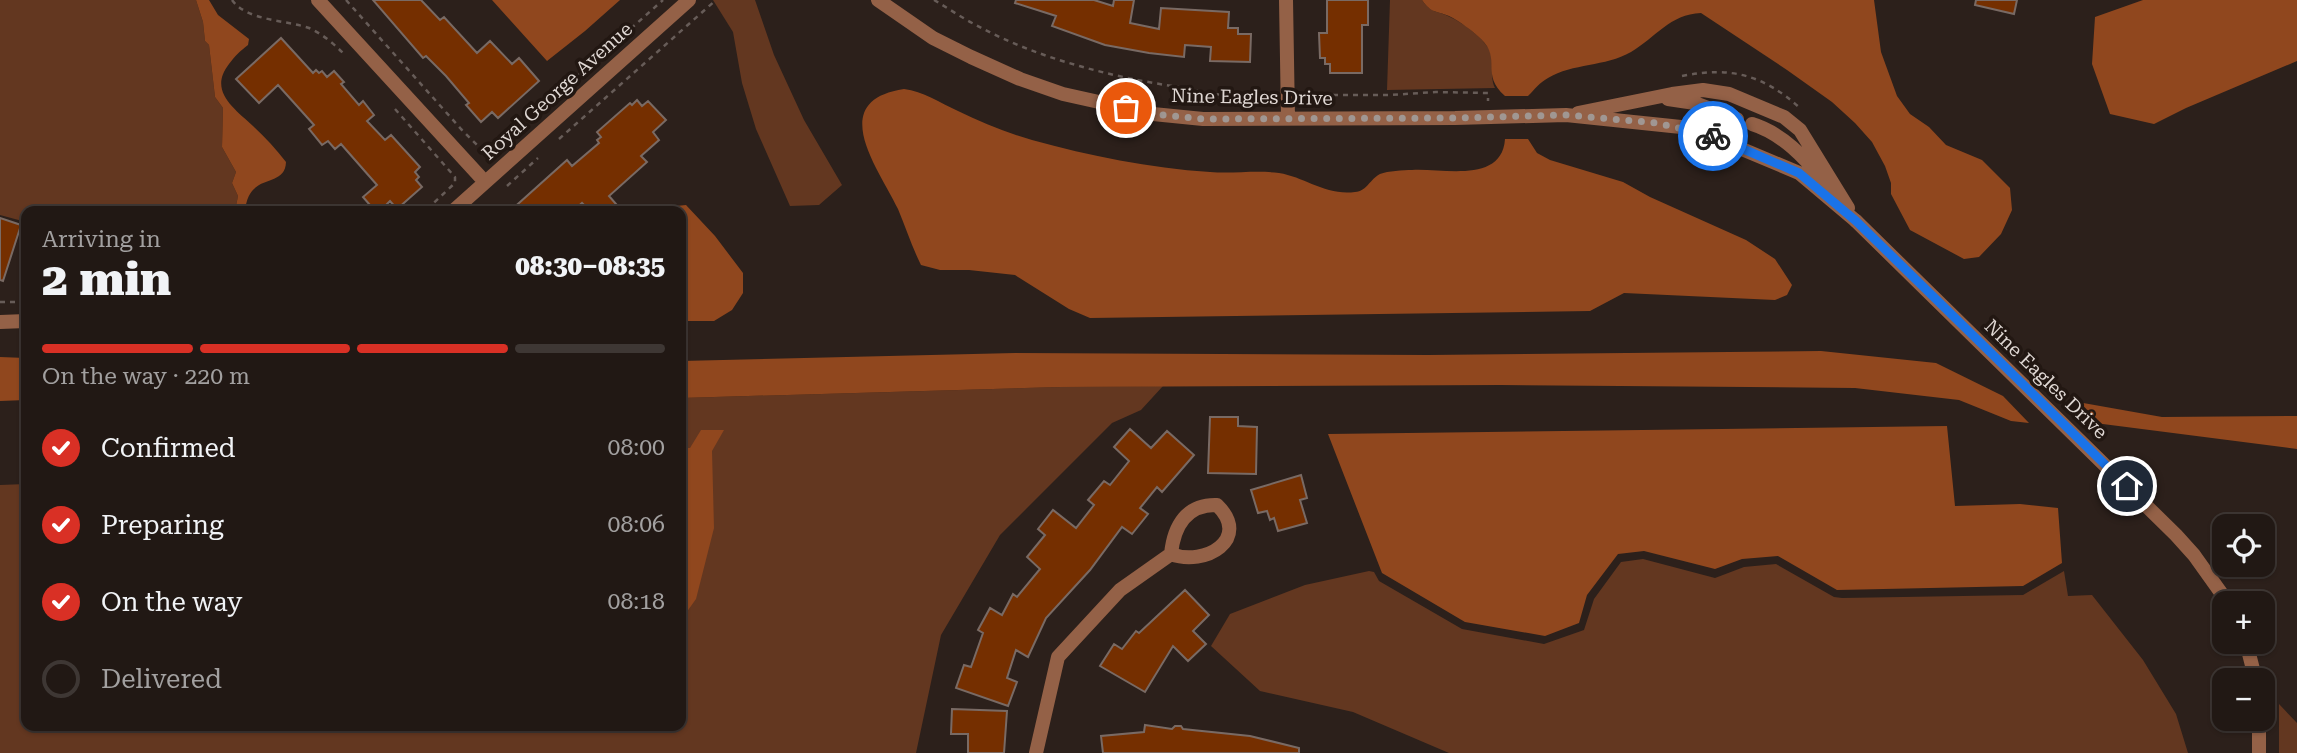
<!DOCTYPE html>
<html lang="en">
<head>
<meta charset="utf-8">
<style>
	body { margin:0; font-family:"Roboto Serif",serif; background:#29211d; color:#f1f3f6; height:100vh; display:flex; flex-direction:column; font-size:26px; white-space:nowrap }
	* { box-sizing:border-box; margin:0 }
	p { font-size:23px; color:#a2a0a0 }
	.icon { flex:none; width:38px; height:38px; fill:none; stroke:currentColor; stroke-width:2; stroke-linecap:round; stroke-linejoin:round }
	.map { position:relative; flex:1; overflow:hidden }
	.sheet { position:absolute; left:21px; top:206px; width:665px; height:525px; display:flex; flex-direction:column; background:#211814; border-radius:14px; box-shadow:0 2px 5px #0004,0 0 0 2px #3e3734 }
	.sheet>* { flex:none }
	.controls { position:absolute; left:2212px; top:514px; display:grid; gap:14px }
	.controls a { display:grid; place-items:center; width:63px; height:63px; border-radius:14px; background:#211814; box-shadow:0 2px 5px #0004,0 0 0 2px #3e3734; font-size:35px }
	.pin { position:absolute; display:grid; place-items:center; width:60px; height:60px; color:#fff; margin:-30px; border:4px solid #fff; border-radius:50%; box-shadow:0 2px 7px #0007 }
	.courier { position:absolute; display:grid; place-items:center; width:70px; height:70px; margin:-35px; border:5px solid #1a73e8; border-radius:50%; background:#fff; color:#222; box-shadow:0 2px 9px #0007 }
	.headline em { font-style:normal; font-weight:800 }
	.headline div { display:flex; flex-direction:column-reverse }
	.headline { display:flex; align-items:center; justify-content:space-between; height:119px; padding:0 21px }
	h1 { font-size:46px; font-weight:800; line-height:52px }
	.bar { display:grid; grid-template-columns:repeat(4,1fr); gap:10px 7px; align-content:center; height:84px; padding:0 21px }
	.bar i { height:9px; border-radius:5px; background:#3e3734 }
	.bar .selected { background:#d93025 }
	.bar p { grid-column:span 4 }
	ol { padding:0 21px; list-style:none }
	li { display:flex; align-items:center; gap:21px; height:77px }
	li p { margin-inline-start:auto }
	li .icon { padding:7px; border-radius:50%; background:#d93025; color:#fff; stroke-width:4 }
	li:last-child { color:#a2a0a0 }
	li i { width:38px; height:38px; border:4px solid #3e3734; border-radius:50% }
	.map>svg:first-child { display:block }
</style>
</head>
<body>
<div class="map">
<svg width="2297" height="753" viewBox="0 0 2297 753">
	<rect width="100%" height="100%" fill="#2c201b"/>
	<path fill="#633720" d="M0 0H196L203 22 205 41 209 45 215 97 223 108 222 147 236 172 232 183 238 196 236 206 230 212H26V222L0 215Z
		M713 0H755L774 55 804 120 842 185 819 205 790 206 756 129 742 83 733 32Z
		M1390 0H1422C1432 14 1436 10 1450 17 1463 23 1481 36 1489 49 1495 60 1489 76 1495 88L1387 90Z
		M1163 386 1141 410 1112 423 1000 535 941 635 916 753H0V485L26 484V726H681V398L1060 387Z
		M1643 559 1715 578 1744 567 1776 564 1834 597 1842 598 2023 595 2064 571 2068 596 2092 595 2143 660 2176 714 2188 753H1449L1353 712 1260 691 1211 646 1230 614 1305 585 1369 571 1374 572 1379 581 1462 629 1544 644 1584 630 1594 599 1621 562Z
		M2279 704 2297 723V753H2279Z"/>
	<path fill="#90471e" d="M196 0H209L218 15 249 39 248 45C240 51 235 56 229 64 208 91 234 108 253 126 265 137 276 149 286 162 285 190 248 170 245 212H230L236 206 238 196 232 183 236 172 222 147 223 108 215 97 209 45 205 41 203 22Z
		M492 0H620L585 31 547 61Z
		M1422 0H1874L1881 52 1897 96 1910 114 1929 127 1946 145 1982 160 2010 188 2012 210 2001 234 1979 257 1964 259 1910 230 1891 194V183L1885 166 1872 142 1855 123 1832 102 1787 70 1701 13C1670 14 1655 38 1631 52 1605 67 1573 63 1548 78 1539 83 1535 89 1528 96H1505C1480 74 1502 59 1481 39 1473 31 1459 21 1449 16 1435 10 1432 14 1422 0Z
		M2143 0H2297V61L2186 108 2154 124 2110 114 2092 64 2095 17Z
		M904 89C923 91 940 103 958 111 981 122 1007 133 1032 140 1090 156 1149 168 1210 172 1232 174 1256 170 1279 173 1305 177 1326 196 1355 192 1367 191 1370 179 1380 174 1388 171 1403 170 1412 170 1443 168 1502 184 1505 139H1528L1537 153 1550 160 1623 182 1650 197 1746 240 1775 259 1792 285 1787 295 1775 300 1624 293 1590 311 1090 318 1069 309 1015 275 969 270H940L921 265C912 247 906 228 898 209 879 169 825 101 904 89Z
		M686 205 715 236 743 273V293L732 310 714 321H681V212H669L676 206Z
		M1821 351 1936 363 2003 396 2029 423 2011 421 1959 400 1855 388 1500 385 1060 387 681 398V361L1015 353 1428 355Z
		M0 357 26 358V400L0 401Z
		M2072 401 2162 417 2297 416V449L2095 423Z
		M1947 426 1955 506 2020 504 2058 508 2062 563 2023 586 1837 590 1778 556 1742 559 1715 569 1644 551 1618 554 1587 595 1579 623 1545 636 1465 622 1382 573 1328 434Z
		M701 430H724L712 451 714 528 696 599 681 620V448H690Z"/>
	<path fill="#752f00" stroke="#796a64" stroke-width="2" d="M373 0H421L440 20 444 17 477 53 490 41 512 64 519 58 539 81 498 118 492 112 481 122 466 105 469 103 446 76 426 56 423 58Z
		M1016 0H1094L1113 6 1114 0H1134L1130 23 1159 29 1161 8 1229 12 1228 28H1238V34H1251L1250 62 1210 61 1211 47 1185 45 1184 57 1149 53 1105 45 1052 26 1056 16 1015 3Z
		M1327 0H1368V25H1362V73H1330V64H1325V58H1320L1319 33H1327Z
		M1976 0H2017L2014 14 1975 5Z
		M281 38 313 73 316 70 319 73 322 71 327 77 334 71 344 82 341 84 359 105 363 101 374 115 367 121 385 140 391 135 420 167 415 172 419 177 416 180 422 187 397 209 390 201 379 212H376L363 197 377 185 341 144 335 149 328 141 322 145 309 129 314 125 278 85 259 103 236 79Z
		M637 100 642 106 648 101 666 120 653 132 659 140 641 156 647 162 609 196 616 204 608 212H591L582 203 572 212H509L567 160 572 166 599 143 597 140 601 137 597 132 630 103 632 105Z
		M0 218 21 225 3 281 0 280Z
		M1210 417H1238V426L1257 427 1256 474 1208 473Z
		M1130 429 1151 448 1167 431 1194 455 1162 492 1157 487 1140 508 1148 514 1132 534 1122 527 1090 570 1046 618 1028 657 1016 650 1007 678 1017 682 1008 706 956 688 964 665 971 667 983 633 978 630 990 608 1002 615 1013 594 1017 597 1040 569 1027 557 1045 535 1038 529 1053 510 1076 528 1094 505 1088 500 1104 481 1110 485 1129 461 1114 447Z
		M1301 475 1307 498 1300 500 1307 523 1278 531 1274 518 1270 520 1267 511 1258 513 1251 490Z
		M1185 590 1209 615 1193 631 1206 644 1188 661 1173 646 1145 692 1100 666 1114 644 1122 649 1136 631 1139 633Z
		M952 709 1007 711 1004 753H968V734H951Z
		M1145 725 1172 729 1175 726H1181L1183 729 1250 736 1299 748V753H1103L1101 736 1144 732Z"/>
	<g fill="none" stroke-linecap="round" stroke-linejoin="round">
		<path stroke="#675c58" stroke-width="2.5" stroke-dasharray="5 5" stroke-linecap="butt" d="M232 0C247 21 286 20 309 28 323 34 335 45 345 55
			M346 0 461 129 485 153H491L500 145 663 0
			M934 0C948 8 962 18 976 25 1039 60 1123 80 1193 89L1205 94 1273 96
			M1682 76C1731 66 1764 75 1801 109
			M1303 95H1390L1436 92 1488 93V101
			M395 109 455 177V183L424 212
			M559 139 716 0
			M507 186 538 158
			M0 302H26
			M2271 686 2274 715"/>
		<path stroke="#946147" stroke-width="14" d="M318 0 485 182
			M878 0 933 38 971 57 1020 79 1063 94 1153 114 1203 119 1455 118 1566 115 1681 127 1706 134 1799 173 1856 221
			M1286 0 1288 118
			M1668 99 1695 103 1737 119
			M1578 113 1672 94 1703 90 1729 94 1784 117 1800 130 1848 208
			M1752 124C1782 133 1805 158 1824 181
			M452 212 689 0
			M0 322 26 321
			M1036 753 1058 657 1120 590 1171 554C1174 525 1187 504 1217 505 1252 539 1205 567 1171 554"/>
		<path stroke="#946147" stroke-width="14" d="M1856 221 2176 535 2194 555 2229 604
			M2246 642 2256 681
			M2259 719V753"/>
	</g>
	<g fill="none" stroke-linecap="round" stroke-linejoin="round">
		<path stroke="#a09793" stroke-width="7" stroke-dasharray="0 12.6" d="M1126 108 1153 114 1203 119 1455 118 1566 115 1657 123 1713 136"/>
		<path stroke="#1a73e8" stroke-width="9" d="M1713 136 1799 173 1856 221 2127 486"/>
	</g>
	<g text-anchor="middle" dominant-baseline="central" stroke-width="7" stroke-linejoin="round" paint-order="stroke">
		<g font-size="19" fill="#dfd7d3" stroke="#221712">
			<text transform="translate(557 91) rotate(-42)">Royal George Avenue</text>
			<text transform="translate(1252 97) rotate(1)">Nine Eagles Drive</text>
			<text transform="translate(2046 379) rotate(44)">Nine Eagles Drive</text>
		</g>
	</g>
</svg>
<div class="controls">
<a><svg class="icon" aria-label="locate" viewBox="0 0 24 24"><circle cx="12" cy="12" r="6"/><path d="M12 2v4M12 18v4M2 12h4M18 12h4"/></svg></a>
<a>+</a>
<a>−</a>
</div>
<div class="pin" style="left:1126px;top:108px;background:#ea580c"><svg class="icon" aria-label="bag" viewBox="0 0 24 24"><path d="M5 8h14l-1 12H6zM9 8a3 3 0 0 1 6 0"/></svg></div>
<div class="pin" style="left:2127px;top:486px;background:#1f2937"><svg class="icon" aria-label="home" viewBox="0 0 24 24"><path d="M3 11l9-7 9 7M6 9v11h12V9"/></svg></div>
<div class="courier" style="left:1713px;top:136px"><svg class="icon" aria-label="bike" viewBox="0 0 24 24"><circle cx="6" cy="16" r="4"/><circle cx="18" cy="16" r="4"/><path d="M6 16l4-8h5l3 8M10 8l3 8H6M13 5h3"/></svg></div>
<section class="sheet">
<div class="headline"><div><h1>2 min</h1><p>Arriving in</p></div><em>08:30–08:35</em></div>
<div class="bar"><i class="selected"></i><i class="selected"></i><i class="selected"></i><i></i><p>On the way · 220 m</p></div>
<ol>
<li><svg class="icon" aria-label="check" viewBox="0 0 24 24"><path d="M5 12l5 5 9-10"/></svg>Confirmed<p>08:00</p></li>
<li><svg class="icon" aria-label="check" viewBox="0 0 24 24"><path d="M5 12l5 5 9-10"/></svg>Preparing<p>08:06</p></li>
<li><svg class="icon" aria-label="check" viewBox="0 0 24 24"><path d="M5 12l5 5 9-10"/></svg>On the way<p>08:18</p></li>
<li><i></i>Delivered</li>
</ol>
</section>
</div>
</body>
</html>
